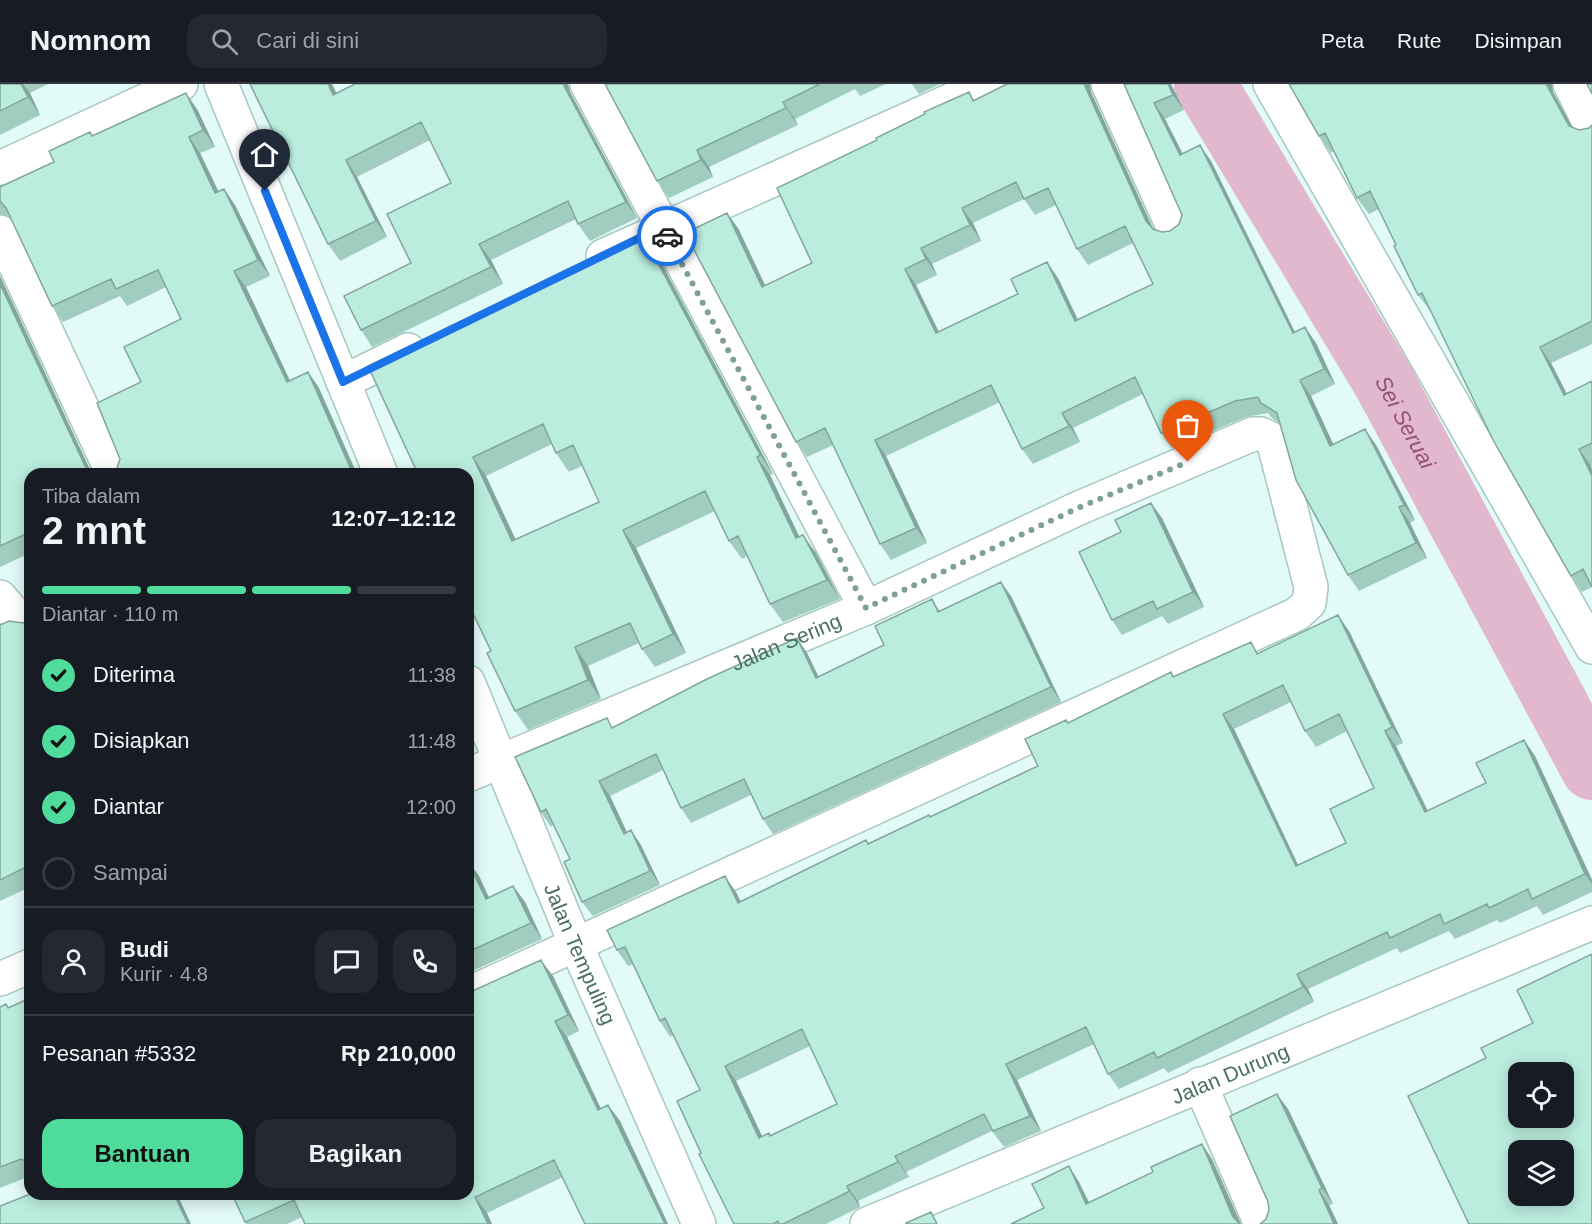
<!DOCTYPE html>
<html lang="id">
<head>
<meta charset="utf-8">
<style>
	body { margin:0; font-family:Helvetica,sans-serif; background:#242831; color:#f1f3f6; height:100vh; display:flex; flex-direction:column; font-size:22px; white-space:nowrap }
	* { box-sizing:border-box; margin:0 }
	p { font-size:20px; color:#9ea1a6 }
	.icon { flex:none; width:33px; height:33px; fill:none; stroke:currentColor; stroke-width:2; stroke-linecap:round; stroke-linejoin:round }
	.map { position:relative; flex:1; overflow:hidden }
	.details { position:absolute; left:24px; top:384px; width:450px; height:732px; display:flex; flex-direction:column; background:#171b24; border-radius:18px; box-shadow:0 3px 15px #0003 }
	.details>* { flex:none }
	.tools { position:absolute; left:1508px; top:978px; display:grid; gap:12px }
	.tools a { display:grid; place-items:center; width:66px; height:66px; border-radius:12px; background:#171b24; box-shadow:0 3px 15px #0003; font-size:30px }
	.pin { position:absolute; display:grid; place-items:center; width:51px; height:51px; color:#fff; margin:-62px -26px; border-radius:50% 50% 50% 0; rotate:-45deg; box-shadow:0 0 6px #0007 }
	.pin .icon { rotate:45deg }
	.courier { position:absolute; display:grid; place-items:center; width:60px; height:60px; margin:-30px; border:4px solid #1a73e8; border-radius:50%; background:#fff; color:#222; box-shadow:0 2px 8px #0007 }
	.head em { font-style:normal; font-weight:700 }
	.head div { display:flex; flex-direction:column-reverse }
	.head { display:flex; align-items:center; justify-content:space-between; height:102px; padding:0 18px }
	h1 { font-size:39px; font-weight:700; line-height:45px }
	.bar { display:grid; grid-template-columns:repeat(4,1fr); gap:9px 6px; align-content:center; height:72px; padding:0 18px }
	.bar i { height:8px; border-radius:4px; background:#363941 }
	.bar .on { background:#4fdb9b }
	.bar p { grid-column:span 4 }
	.line { display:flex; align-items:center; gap:15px; padding:0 18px; border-top:2px solid #363941 }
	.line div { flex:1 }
	.round { display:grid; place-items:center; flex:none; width:63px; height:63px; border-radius:18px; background:#242831 }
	ol { padding:0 18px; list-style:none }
	li { display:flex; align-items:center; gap:18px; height:66px }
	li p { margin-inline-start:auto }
	li .icon { padding:6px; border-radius:50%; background:#4fdb9b; color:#111; stroke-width:4 }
	li:last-child { color:#9ea1a6 }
	li i { width:33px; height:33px; border:3px solid #363941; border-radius:50% }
	.button { display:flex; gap:12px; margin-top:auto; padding:12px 18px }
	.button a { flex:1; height:69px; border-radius:18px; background:#4fdb9b; color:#111; font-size:24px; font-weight:700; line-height:69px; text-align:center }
	.button a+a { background:#242831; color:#f1f3f6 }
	header { display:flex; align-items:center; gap:36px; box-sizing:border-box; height:84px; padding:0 30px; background:#171b24; border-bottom:2px solid #363941 }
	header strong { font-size:28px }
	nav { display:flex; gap:33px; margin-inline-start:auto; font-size:21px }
	.search { width:420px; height:54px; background:#242831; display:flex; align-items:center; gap:15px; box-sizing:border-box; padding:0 21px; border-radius:18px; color:#9ea1a6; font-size:22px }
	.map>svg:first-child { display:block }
</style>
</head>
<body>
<header>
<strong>Nomnom</strong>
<div class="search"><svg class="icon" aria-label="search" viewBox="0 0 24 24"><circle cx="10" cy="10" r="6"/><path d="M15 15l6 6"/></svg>Cari di sini</div>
<nav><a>Peta</a><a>Rute</a><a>Disimpan</a></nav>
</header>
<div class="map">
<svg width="1592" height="1140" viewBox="0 0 1592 1140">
	<rect width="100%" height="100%" fill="#e2faf8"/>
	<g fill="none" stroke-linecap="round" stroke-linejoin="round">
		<path stroke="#e1b8ce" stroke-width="62" id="s1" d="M1205 0 1384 298 1592 685"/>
		<defs>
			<g id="minor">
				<path d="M221 0 381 390"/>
				<path d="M587 0 866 524"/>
				<path d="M1108 0 1174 145"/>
				<path d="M1270 0 1592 563"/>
				<path d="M1570 0 1592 44"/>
				<path d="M0 84 181 0"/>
				<path d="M0 148 113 390"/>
				<path d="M603 172 987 0"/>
				<path d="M343 298 408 266"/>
				<path d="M0 513 17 533 30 537"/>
				<path id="s2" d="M468 598 576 861 699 1140"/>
				<path id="s3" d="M468 691 866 524 1079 424 1253 350H1261L1273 356 1311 503 1309 519 1297 530 468 910"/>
				<path d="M0 895 30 882"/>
				<path d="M1200 1000 1261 1140"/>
				<path id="s4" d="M867 1140 1592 839"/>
			</g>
		</defs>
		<use href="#minor" stroke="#a7c7bf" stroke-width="36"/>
		<use href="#minor" stroke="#fff" stroke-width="33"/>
	</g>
	<path fill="#a1ccc0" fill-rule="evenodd" d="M0 0H48L30 9 40 31 0 51Z
		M355 0H568L570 8 637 134 590 157 578 140 576 135 491 176 503 200 372 263 361 246 411 179 451 99 430 56 357 93 387 153 340 177 328 160 336 9Z
		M605 0H886L860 12 855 5 795 35 798 41 709 83 713 93 669 114 657 97Z
		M912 0H940L919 10Z
		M1124 0H1171L1184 26 1165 35 1182 70 1211 77 1295 248 1316 259 1335 300 1311 312 1333 360 1376 361 1415 436 1410 439 1427 474 1359 507 1348 491 1280 340 1272 334 1268 329 1246 333 1172 364 1161 349 1143 310 1073 344 1080 358 1033 380 1022 365 1000 318 886 372 927 459 891 476 880 460 833 361 807 373 796 358 738 144 765 201 812 179 877 56 969 8 974 16 1091 8 1153 145 1162 148 1170 147 1179 140 1182 131ZM1024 115 1035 131 1056 121 1077 165 1088 181 1133 159 1153 200 1078 236 1058 194 939 248 916 201 937 191 932 180 981 157 973 139Z
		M1289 0H1552L1553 8 1573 44 1579 46 1589 44 1592 41V260L1551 279 1567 310 1592 297V382H1591L1592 503 1582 508 1571 492 1431 228 1418 211 1396 161 1379 125 1369 130 1357 114 1334 67 1331 69 1319 52Z
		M197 25 215 63 200 69 218 108 224 105 235 121 270 192 246 203 290 297 308 288 319 304 117 384 141 298 181 235 166 203 127 222 120 212 63 238 52 222 10 132 0 130V103L54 78 90 48 93 52Z
		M642 149 655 167 773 390 770 391 799 453 816 469 840 515 783 538 770 520 747 472 742 475 729 457 715 427 636 464 686 569 655 583 642 565 639 559 588 582 601 615 528 646 515 627 491 567 471 515 468 390H418ZM552 360 556 369 569 388 582 382 599 418 516 456 486 392Z
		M0 192 92 390H30V469L0 483Z
		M1162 434 1204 523 1168 540 1162 532 1122 551 1112 536 1121 448Z
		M1011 512 1061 618 773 750 763 735 751 711 691 739 681 724 663 686 610 712 627 748 641 761 660 801 593 832 582 818 570 775 553 741 551 743 541 728 613 643 797 554 807 569 819 593 884 561 932 515 940 527Z
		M30 535V803L0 817V541L23 539Z
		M1349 547 1403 659 1396 662 1428 727 1486 699 1524 656 1535 672 1592 796V808L1543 831 1537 822 1500 839 1497 836 1455 855 1449 847 1400 869 1397 864 1308 905 1314 918 1168 989 1164 984 1119 1005 1108 990 1094 960 1017 996 1041 1047 1004 1063 992 1047 906 1088 909 1093 858 1117 860 1123 826 1140H734L701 1069 700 1006 673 951 670 953 660 937 633 880 628 882 617 866 736 808 741 818 866 756 868 759 930 733 1038 682 1066 636 1068 639 1171 588 1174 592 1259 569ZM1291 618 1305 647 1316 663 1347 647 1374 704 1346 759 1298 781 1234 645ZM810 962 837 1020 770 1051 762 1052 736 997Z
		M468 777 479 792 489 814 513 802 525 818 542 855 468 889Z
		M553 892 579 947 567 953 601 1025 608 1021 620 1037 668 1140H585L563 1093 487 1129 302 1133 287 1140H246L245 1138Z
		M30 914V1092L0 1104V923L6 920 8 924Z
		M1288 1025 1333 1120 1329 1121 1338 1140H1260L1266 1135 1269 1126Z"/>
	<path fill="#83a69c" d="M21 0H23L30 9 40 31 28 13Z
		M328 0H332L345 27 333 11Z
		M563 0H568L570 8 637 134 626 118Z
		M1084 0H1090L1091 8 1157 153 1146 137Z
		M1168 0H1171L1184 26 1173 11Z
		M1546 0H1552L1553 8 1581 59 1569 42Z
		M186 9 197 25 215 63 203 46Z
		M783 18 795 35 798 41 786 24Z
		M1154 19 1165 35 1191 86 1180 71Z
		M189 53 200 69 227 125 215 109Z
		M1200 61 1211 77 1303 265 1293 249Z
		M697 66 709 83 713 93 701 76Z
		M346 76 357 93 387 153 376 137Z
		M224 105 235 121 270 192 258 176Z
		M962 124 973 139 981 157 970 141Z
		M727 129 738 144 773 218 762 203Z
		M642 149 655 167 773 390 760 371Z
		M479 160 491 176 503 200 491 183Z
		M921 164 932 180 937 191 926 175Z
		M1047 178 1058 194 1086 253 1075 237Z
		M905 185 916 201 947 265 936 249Z
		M234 187 246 203 298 314 287 298Z
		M0 192 92 390 85 382 0 200Z
		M1305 243 1316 259 1335 300 1324 285Z
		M1540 263 1551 279 1576 328 1564 311Z
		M308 288 319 304 357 390H353Z
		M1300 296 1311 312 1341 377 1330 362Z
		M1062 329 1073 344 1080 358 1069 342Z
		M1365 345 1376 361 1415 436 1404 421Z
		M875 356 886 372 927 459 916 444Z
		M1579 365 1591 382 1592 385V392Z
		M473 373 486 392 525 476 512 457Z
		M757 373 770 391 809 473 796 454Z
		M1151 419 1162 434 1204 523 1193 508Z
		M1399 423 1410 439 1427 474 1416 459Z
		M623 446 636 464 686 569 673 550Z
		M803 451 816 469 840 515 827 496Z
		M1001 498 1011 512 1061 618 1051 603Z
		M1338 531 1349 547 1403 659 1392 643Z
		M797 554 807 569 826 609 816 594Z
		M575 563 588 582 601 615 588 596Z
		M1223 630 1234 645 1306 798 1296 782Z
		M1385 647 1396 662 1436 744 1425 728Z
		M1524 656 1535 672 1592 796V800L1585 790Z
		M599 697 610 712 634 764 624 750Z
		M631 746 641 761 660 801 650 787Z
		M468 777 479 792 497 831 486 815Z
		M725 792 736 808 749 835 738 819Z
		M513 802 525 818 542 855 531 839Z
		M541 876 553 892 579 947 568 931Z
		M1297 890 1308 905 1314 918 1303 903Z
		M555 937 567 953 609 1042 598 1026Z
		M1006 980 1017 996 1041 1047 1030 1032Z
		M725 982 736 997 770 1069 759 1054Z
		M1277 1010 1288 1025 1333 1120 1322 1104Z
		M608 1021 620 1037 668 1140H665Z
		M1202 1060 1212 1075 1241 1140H1239L1233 1133Z
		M895 1072 906 1088 909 1093 898 1078Z
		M1069 1082 1079 1098 1097 1135 1086 1120Z
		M847 1102 858 1117 860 1123 849 1107Z
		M1319 1106 1329 1121 1338 1140H1334Z
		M174 1110H177L191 1140H188Z
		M475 1113 487 1129 492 1140H488Z"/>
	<path fill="#bbeddf" stroke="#83a69c" stroke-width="1.5" fill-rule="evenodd" d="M0 0H21L28 13 0 27Z
		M250 0H328L333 11 355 0H563L626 118 578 140 568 117 479 160 491 183 361 246 344 212 411 179 387 130 451 99 421 38 346 76 376 137 328 160Z
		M605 0H820L783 18 786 24 697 66 701 76 657 97Z
		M1007 0H1084L1146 137 1153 145 1162 148 1170 147 1179 140 1182 131 1124 0H1168L1173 11 1154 19 1180 71 1200 61 1293 249 1305 243 1324 285 1300 296 1330 362 1365 345 1404 421 1399 423 1416 459 1348 491 1296 396 1277 329 1261 319 1258 313 1235 317 1161 349 1135 293 1062 329 1069 342 1022 365 991 301 875 356 916 444 880 460 825 344 796 358 685 149 727 129 762 203 812 179 777 104 877 56 876 54 925 30 924 28 969 8 973 17ZM1016 98 1024 115 1048 104 1077 165 1125 142 1153 200 1075 237 1047 178 1011 195 1018 210 936 249 905 185 926 175 921 164 970 141 962 124Z
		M1289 0H1546L1569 42 1579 46 1589 44 1592 41V237L1540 263 1564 311 1592 297V359L1579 365 1592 392V503L1583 485 1571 492 1493 356 1422 209 1418 211 1394 162 1396 161 1370 107 1357 114 1325 49 1319 52Z
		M1587 0H1592V10Z
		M186 9 203 46 189 53 215 109 224 105 258 176 234 187 287 298 308 288 353 390H110L117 384 120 375 97 319 141 298 124 263 181 235 158 186 116 205 111 195 52 222 6 124 0 117V103L54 78 49 67 90 48 92 52Z
		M642 149 760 371 757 373 796 454 803 451 827 496 770 520 738 452 729 457 705 407 623 446 673 550 642 565 630 539 575 563 588 596 515 627 487 569 491 567 468 519V516L471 515 468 509V390H418L368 282ZM543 340 556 369 573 361 599 418 512 457 473 373Z
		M0 200 85 382 93 390H30V448L0 462Z
		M1151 419 1193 508 1157 525 1153 517 1112 536 1079 468 1121 448 1115 436Z
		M1001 498 1051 603 763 735 744 695 681 724 656 670 599 697 624 750 631 746 650 787 582 818 564 778 570 775 546 725 541 728 515 673 607 634 612 644 707 595 797 554 816 594 884 561 875 542 932 515 938 528Z
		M1338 531 1392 643 1385 647 1425 728 1486 699 1476 679 1524 656 1585 790 1532 815 1528 805 1489 824 1487 820 1444 840 1440 830 1390 854 1387 848 1297 890 1303 903 1157 974 1154 968 1108 990 1086 943 1006 980 1030 1032 993 1047 984 1030 895 1072 898 1078 847 1102 849 1107 846 1109 783 1140H779L778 1137 773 1140H734L699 1070 701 1069 677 1017 700 1006 665 934 660 937 625 863 617 866 607 846 725 792 738 819 866 756 868 760 929 731 930 733 1038 682 1025 655 1066 636 1068 639 1171 588 1173 593 1251 558 1257 570ZM1283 601 1305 647 1339 630 1374 704 1330 725 1346 759 1296 782 1223 630ZM802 945 837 1020 770 1052 769 1049 759 1054 725 982Z
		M30 535V781L0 796V541L9 537 23 539Z
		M468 778 486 815 513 802 531 839 468 868Z
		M1592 870V1140H1469L1408 1012 1486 974 1481 964 1533 939 1517 906ZM1518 988H1563V1034H1518ZM1518 1066H1563V1112H1518Z
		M541 876 568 931 555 937 598 1026 608 1021 665 1140H585L554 1076 475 1113 488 1140H305L294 1116 245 1138 232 1110H468V909Z
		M30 914V1079L21 1075 0 1083V923L6 920 8 924Z
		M1277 1010 1322 1104 1319 1106 1334 1140H1260L1266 1135 1269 1126 1268 1118 1230 1032Z
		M1202 1060 1233 1133 1240 1140H1011L1044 1124 1032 1100 1069 1082 1086 1120 1153 1088 1151 1083Z
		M30 1109V1110H174L188 1140H0V1122L28 1111Z
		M931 1128 937 1140H906V1139Z"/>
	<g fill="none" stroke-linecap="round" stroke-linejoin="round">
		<path stroke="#7fa097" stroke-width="6" stroke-dasharray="0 10.8" d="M667 152 866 524 1078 424 1188 378"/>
		<path stroke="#1a73e8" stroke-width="8" d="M265 107 343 298 662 143 667 152"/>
	</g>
	<g text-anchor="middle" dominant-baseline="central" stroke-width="6" stroke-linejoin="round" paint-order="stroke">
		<g font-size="21" fill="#4a6f63" stroke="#e7fdfc">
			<text stroke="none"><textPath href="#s3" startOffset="345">Jalan Sering</textPath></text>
			<text stroke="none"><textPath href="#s2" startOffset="294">Jalan Tempuling</textPath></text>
			<text stroke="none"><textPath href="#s4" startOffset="393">Jalan Durung</textPath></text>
		</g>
		<g font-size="22" font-style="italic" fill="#955073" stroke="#e7fdfc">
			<text stroke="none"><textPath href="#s1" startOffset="393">Sei Seruai</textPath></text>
		</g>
	</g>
</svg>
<div class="tools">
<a><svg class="icon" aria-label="locate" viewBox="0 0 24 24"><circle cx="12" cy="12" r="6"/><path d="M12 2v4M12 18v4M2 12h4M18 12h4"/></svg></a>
<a><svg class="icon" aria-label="layers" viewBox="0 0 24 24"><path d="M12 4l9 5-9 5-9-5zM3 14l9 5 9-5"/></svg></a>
</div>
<div class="pin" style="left:1188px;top:378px;background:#ea580c"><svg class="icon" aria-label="bag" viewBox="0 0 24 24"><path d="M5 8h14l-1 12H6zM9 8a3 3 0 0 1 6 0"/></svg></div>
<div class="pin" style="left:265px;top:107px;background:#1f2937"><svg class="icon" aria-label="home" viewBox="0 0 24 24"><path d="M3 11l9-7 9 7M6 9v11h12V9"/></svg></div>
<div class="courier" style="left:667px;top:152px"><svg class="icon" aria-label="car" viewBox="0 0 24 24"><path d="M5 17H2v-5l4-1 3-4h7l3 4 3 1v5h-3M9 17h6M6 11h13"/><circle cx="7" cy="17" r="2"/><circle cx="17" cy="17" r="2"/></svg></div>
<section class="details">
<div class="head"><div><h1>2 mnt</h1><p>Tiba dalam</p></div><em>12:07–12:12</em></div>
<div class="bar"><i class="on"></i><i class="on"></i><i class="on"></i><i></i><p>Diantar · 110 m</p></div>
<ol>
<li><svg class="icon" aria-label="check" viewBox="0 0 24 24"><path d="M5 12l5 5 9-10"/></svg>Diterima<p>11:38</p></li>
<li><svg class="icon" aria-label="check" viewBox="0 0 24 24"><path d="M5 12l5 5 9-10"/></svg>Disiapkan<p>11:48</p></li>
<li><svg class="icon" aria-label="check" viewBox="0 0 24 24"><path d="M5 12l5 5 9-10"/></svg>Diantar<p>12:00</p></li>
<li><i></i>Sampai</li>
</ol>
<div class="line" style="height:108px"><a class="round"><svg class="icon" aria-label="person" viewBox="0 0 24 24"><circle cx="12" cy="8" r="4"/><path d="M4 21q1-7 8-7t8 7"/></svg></a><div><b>Budi</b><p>Kurir · 4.8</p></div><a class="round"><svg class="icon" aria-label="chat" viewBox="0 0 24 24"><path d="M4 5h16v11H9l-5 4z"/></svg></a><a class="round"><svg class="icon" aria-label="phone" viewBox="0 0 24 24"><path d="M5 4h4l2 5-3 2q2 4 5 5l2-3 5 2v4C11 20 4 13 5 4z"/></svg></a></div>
<div class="line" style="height:78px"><div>Pesanan #5332</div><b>Rp 210,000</b></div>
<div class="button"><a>Bantuan</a><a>Bagikan</a></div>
</section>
</div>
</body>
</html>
